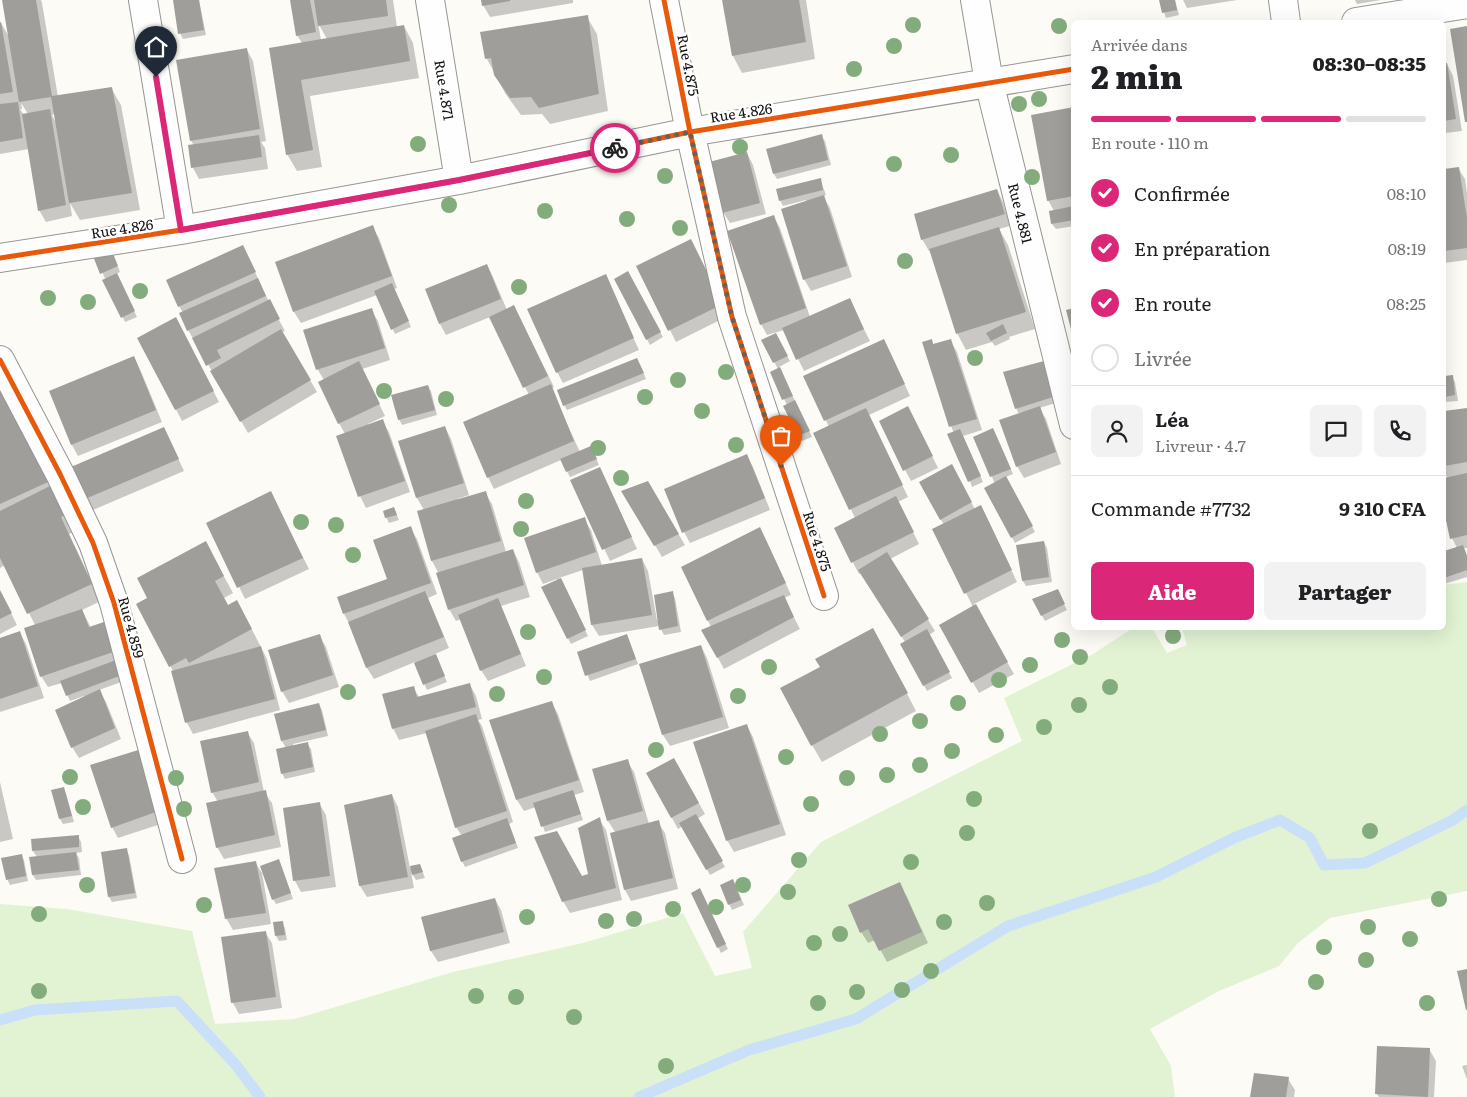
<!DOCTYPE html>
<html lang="fr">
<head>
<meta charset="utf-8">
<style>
	body { margin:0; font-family:Literata,serif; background:#f2f2f2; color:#202124; height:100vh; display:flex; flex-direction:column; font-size:19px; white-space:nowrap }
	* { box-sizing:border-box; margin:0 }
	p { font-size:16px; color:#757577 }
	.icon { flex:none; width:28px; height:28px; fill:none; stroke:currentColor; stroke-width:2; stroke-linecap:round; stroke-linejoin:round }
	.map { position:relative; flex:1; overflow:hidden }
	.drawer { position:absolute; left:1071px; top:20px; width:375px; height:610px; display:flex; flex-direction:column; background:#fff; border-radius:8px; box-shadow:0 5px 20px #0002 }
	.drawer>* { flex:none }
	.pin { position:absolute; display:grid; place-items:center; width:42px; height:42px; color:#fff; margin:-51px -21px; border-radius:50% 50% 50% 0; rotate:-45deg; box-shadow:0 0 5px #0007 }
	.pin .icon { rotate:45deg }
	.courier { position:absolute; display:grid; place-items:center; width:50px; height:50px; margin:-25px; border:4px solid #db2777; border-radius:50%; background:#fff; color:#222; box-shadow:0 1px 6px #0007 }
	.head em { font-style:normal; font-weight:800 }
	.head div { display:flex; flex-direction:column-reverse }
	.head { display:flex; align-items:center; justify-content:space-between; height:85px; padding:0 20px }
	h1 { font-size:32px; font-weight:800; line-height:38px }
	.bar { display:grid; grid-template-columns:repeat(4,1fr); gap:8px 5px; align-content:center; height:60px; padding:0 20px }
	.bar i { height:6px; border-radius:4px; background:#e0e0e0 }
	.bar .current { background:#db2777 }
	.bar p { grid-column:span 4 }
	.line { display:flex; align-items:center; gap:12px; padding:0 20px; border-top:1px solid #e0e0e0 }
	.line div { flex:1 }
	.round { display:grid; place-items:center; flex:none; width:52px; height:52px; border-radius:8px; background:#f2f2f2 }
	ol { padding:0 20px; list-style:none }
	li { display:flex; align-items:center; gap:15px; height:55px }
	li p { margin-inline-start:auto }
	li .icon { padding:5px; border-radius:50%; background:#db2777; color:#fff; stroke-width:4 }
	li:last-child { color:#757577 }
	li i { width:28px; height:28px; border:2px solid #e0e0e0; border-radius:50% }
	.action { display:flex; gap:10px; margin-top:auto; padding:10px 20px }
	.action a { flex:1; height:58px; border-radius:8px; background:#db2777; color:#fff; font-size:20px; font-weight:800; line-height:58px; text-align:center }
	.action a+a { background:#f2f2f2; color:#202124 }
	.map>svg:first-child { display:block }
</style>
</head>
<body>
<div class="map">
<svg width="1467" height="1097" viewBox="0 0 1467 1097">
	<rect width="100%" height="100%" fill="#fcfbf5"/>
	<path fill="#e2f3d3" d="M1467 582V891L1330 918 1298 943 1279 966 1219 991 1150 1029 1171 1066 1175 1097H0V904L67 909 192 931 215 1024 295 1019 453 972 583 943 683 913 715 976 752 968 743 932 821 842 1022 741 1004 698 1093 654 1133 628H1152L1167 653 1187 645 1182 628H1444V585Z"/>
	<path fill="#0003" fill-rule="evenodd" d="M3 0H41L42 3 58 97 111 88 121 105 140 210 80 220 70 203 72 216 46 222 39 210 29 149 0 154V21L9 37ZM21 103 28 114 24 115 20 109H22ZM55 114 56 123 52 115Z
		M174 0H199L206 35 183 39 180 33Z
		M292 0H393L397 27 404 26 413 43 419 78 310 96 322 167 297 171 287 154 302 43 297 35ZM318 23 327 39 321 40Z
		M483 0H573V3L490 17 483 5Z
		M724 0H806L815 59 742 73 733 56Z
		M1160 0H1175L1179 15 1166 18Z
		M1183 0H1237L1187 8Z
		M1355 0H1381L1357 4Z
		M587 17 597 34 608 111 550 124 542 114 521 115 505 93 487 59 482 33Z
		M247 50 253 61 266 141 261 142 265 148 268 169 199 179 193 168 194 146 191 140Z
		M1447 64 1453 76 1462 131 1445 133 1446 138H1444V65Z
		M1074 109V226L1056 229 1052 224 1054 211 1048 200Z
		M821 136 825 141 831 165 777 179 774 174Z
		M747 153 753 165 766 214 730 223 723 212Z
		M1458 168 1465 179 1467 193V260L1444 263V170Z
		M820 179 826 195 823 196 830 208 852 277 811 291 804 279 806 200 783 206 780 200Z
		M997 190 1003 202 1010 226 999 229 1008 245 1035 329 1009 337 1010 339 995 346 992 342 966 350 957 333 930 250 929 251 922 239Z
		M773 216 780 228 810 317 849 300 870 341 804 371 784 330 767 335 761 324Z
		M372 227 379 238 397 288 394 289 411 327 395 334 377 295 301 323 294 312 277 262Z
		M690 241 728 316 676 342 638 267Z
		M243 246 269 302 285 331 282 332 317 392 248 433 188 330 183 313 179 306Z
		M112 251 120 272 116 274 137 317 125 322 93 252Z
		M487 265 493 277 507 310 520 318 554 387 551 389 580 452 594 453 599 465 570 477 561 460 494 489 488 477 529 395 490 317 446 335 440 324Z
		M628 273 663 337 650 345 615 280Z
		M605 276 639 350 563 383 557 372Z
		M371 310 378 321 390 360 362 369 385 416 368 424V426L382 421 389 432 410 492 366 508 360 496 345 434 339 423 324 380 318 370 305 331Z
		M182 330 219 402 182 421 139 338Z
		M775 335 790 361 779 367 812 437 802 441 784 406 787 405 771 372 778 369 763 341Z
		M950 340 957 352 982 430 963 436 983 482 972 487 923 343 931 341 934 345Z
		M890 352 910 396 869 415 908 497 898 502 919 544 890 559 935 631 929 635 952 678 927 691 901 644 905 642 861 573 859 574 835 528 855 518 815 434 829 427 805 376Z
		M134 357 140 369 162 422 78 456 72 445 50 392Z
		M1043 362 1056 403 1039 408 1046 419 1061 464 1024 478 1017 466 1019 414 1016 408Z
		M640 365 646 379 567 410 564 405Z
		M1444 377H1452L1455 382 1458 401 1444 402Z
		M428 386 431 391 437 415 402 425 399 419Z
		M0 390 76 531 69 534 101 601 82 610 91 628 112 621 124 681 99 690 106 702 121 739 79 758 72 747 85 698 84 696 70 701 62 683 48 687 41 676 35 625 5 565 0 568Z
		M1467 409V548H1464L1467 555V577L1444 584V552L1457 548 1452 538 1444 506V479H1448L1444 472V412Z
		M914 419 938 468 911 481 905 470Z
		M445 427 451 439 469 495 457 499 458 501 485 493 492 504 506 552 513 550 519 562 530 597 501 606 526 666 488 681 481 670 461 619 456 621 449 609 439 574 432 561 418 512 424 510 417 498 399 442Z
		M164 428 184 471 86 513 79 502Z
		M996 435 1013 474 1006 477 1035 532 1015 543 986 488 995 484 975 437Z
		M747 456 753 467 770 510 690 543 684 532Z
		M951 466 975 509 987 518 1017 582 974 604 1014 674 979 693 940 625 973 607 934 529 944 525 921 483Z
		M600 468 637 549 610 561 572 481Z
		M648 482 685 545 662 557 623 491Z
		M271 493 309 569 245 599 208 523Z
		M394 508 399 520 389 523 386 517Z
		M584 519 591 530 602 566 642 559 648 571 657 620H659L672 593 675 598 681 632 664 635 659 626 599 636 592 625 583 570 559 578 588 636 571 644 543 588 557 581V579L543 584 537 572Z
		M410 528 417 539 437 594 428 598 449 648 435 654 447 682 427 690 415 662 374 679 367 668 349 623 344 614 388 580Z
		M766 540 791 595 784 598 800 629 724 669 703 630 711 627 682 568Z
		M1044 542 1047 548 1052 582 1026 586 1023 581 1018 546Z
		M215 560 233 593 224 598 228 606 246 618 267 659 280 710 193 734 187 723 173 671 137 605Z
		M0 591 17 625 0 634Z
		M1057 591 1067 610 1045 621 1033 600Z
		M20 633 26 644 44 698 0 712V639Z
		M319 635 326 647 339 687 289 703 282 691Z
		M627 636 638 664 590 681 578 653Z
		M701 646 707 658 729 728 670 746 663 735Z
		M882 646 916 711 822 762 812 745Z
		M470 685 476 696 482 719 478 720 482 726 513 822 509 824 518 848 465 867 462 861V836L456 827 427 733 399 740 393 728 413 687 419 697Z
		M551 702 558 714 584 792 574 795 583 820 545 832 536 807 524 811 517 800 491 721Z
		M319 704 322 710 328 736 293 744 294 746 307 744 311 749 315 772 285 779 282 773 286 748 282 741 276 715Z
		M747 726 753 737 786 835 734 852 727 840Z
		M247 732 254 743 264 792 272 803 281 847 224 859 217 847 218 802 212 792Z
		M674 759 705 814 697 819 725 867 710 875 683 826 678 829 648 774Z
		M627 761 634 772 649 824 658 822 665 833 678 889 631 901 625 890 615 832 608 821Z
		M92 765 173 820 118 838 112 827Z
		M0 782 13 839 0 842Z
		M63 788 66 794 74 822 63 824 60 819 53 791Z
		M392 795 398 807 410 868 420 865 425 878 416 880 411 872 414 888 367 897 360 886Z
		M319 803 326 815 336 887 301 892 295 881 284 809Z
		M599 819 606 830 622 900 570 913 563 901 582 877 590 875Z
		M78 836 81 842 82 852 76 853 79 858 81 875 36 880 33 875 37 857 33 851Z
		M126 850 129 855 137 898 112 902 109 897Z
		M21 855 24 860 28 881 10 885 7 879Z
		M255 862 262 873 271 924 233 930 226 918Z
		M281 866 293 899 276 904 273 899Z
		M721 886H736L744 905 732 910Z
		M702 895 728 949 721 953 718 947Z
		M906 895 928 943 887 962 875 940 868 943 861 932Z
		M495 899 501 910 510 943 438 962 431 951 423 918Z
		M282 923 285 928 287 940 279 941 276 936Z
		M265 932 272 943 282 1008 239 1014 233 1003 222 938Z
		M1429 1049 1436 1061 1434 1097H1379L1376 1093Z
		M1467 1065V1079L1462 1066Z
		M1288 1079 1295 1090 1294 1097H1251Z"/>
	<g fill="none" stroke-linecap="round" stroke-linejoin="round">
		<path stroke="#c9e0f8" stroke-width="11" d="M0 1020 35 1010 177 1001 236 1065 260 1097
			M639 1097 749 1050 856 1019 1008 926 1156 877 1236 837 1280 820 1310 838 1324 865 1365 863 1453 820 1467 810"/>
	</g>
	<path fill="#a09e9a" d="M2 0H36L52 96 112 87 132 193 69 203 51 97 19 102Z
		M173 0H199L204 30 178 34Z
		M290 0H310L316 32 296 36Z
		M314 0H386L388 16 318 26Z
		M481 0H510V1L482 6Z
		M722 0H799L806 42 732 56Z
		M1159 0H1175L1177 10 1162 13Z
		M588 15 599 94 539 108 531 97 510 98 494 75 491 58 485 59 480 32Z
		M1 22 13 92 0 94V23Z
		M404 25 410 61 301 80 313 150 286 155 269 48Z
		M1467 26V122H1465L1450 29Z
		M247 48 260 129 190 141 176 60Z
		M1444 63H1447L1456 119 1444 121Z
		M18 102 23 138 0 142V104Z
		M1074 107V196L1047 201 1031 115Z
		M50 109 66 205 38 211 22 114Z
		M822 134 828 160 773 174 766 149Z
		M259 135 262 157 191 168 188 145Z
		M747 152 760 203 722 213 709 162Z
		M1459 167 1467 218V248L1444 251V169Z
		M821 178 823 190 779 201 776 189Z
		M997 189 1005 214 921 240 914 214Z
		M824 195 847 266 803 280 781 209Z
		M1074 206V220L1051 224 1049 211Z
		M774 215 806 308 760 325 727 231Z
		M373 225 392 276 293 312 275 262Z
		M999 227 1026 312 956 334 929 249Z
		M691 239 723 304 668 331 636 266Z
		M109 244 118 266 100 274 91 251Z
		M243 245 256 272 178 307 166 280Z
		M487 264 501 299 439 324 425 289Z
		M628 271 661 332 646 340 614 279Z
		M117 273 135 311 121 318 102 280Z
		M606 274 634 338 556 373 527 309Z
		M258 278 266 296 187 331 179 313Z
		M392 283 409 321 391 330 374 291Z
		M850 298 864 329 796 360 782 328Z
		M270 299 280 319 217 350 221 358 206 366 192 338Z
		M514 305 548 376 523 388 489 317Z
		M372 308 385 348 316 370 303 330Z
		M1074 308V337H1073L1066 310Z
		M176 317 214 391 175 410 137 338Z
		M1003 324 1007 333 991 341 986 333Z
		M281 329 311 380 240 422 210 371Z
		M776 333 788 356 773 363 761 340Z
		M884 339 905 384 824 421 803 376Z
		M932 339 933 344 951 339 977 419 949 427 922 342Z
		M134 356 156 410 71 445 49 391Z
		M637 358 644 373 563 406 557 390Z
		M359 361 380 404 338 424 318 382Z
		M1044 361 1053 397 1015 409 1003 372Z
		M780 367 793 396 782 400 770 372Z
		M1453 375 1455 395 1444 397V376Z
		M551 384 574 441 487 478 463 422Z
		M428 385 435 410 398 420 391 395Z
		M3 387 48 482 0 504V388Z
		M795 400 810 431 798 436 783 406Z
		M908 406 933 456 903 471 879 421Z
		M1040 406 1056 452 1016 467 999 420Z
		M866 408 903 485 849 510 813 433Z
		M1467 408V462L1444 466V411Z
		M383 419 405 481 358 497 336 436Z
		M445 426 464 483 416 498 398 441Z
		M164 427 179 459 78 502 64 470Z
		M993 428 1011 469 990 477 973 437Z
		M960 429 981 476 968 482 947 434Z
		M591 446 597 459 566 472 560 459Z
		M747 454 765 498 682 533 664 489Z
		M952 464 972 502 940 520 919 482Z
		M600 467 632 537 602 550 570 480Z
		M1467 473V535L1450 539 1444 511V478Z
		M1006 476 1033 526 1011 538 984 488Z
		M648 481 679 534 654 546 621 491Z
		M52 485 68 514 61 517 92 584 27 614 0 558V511Z
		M271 491 303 558 237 588 206 523Z
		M486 491 501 541 431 561 417 511Z
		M896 496 914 532 851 563 834 528Z
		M981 505 1012 570 964 594 932 529Z
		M394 507 397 515 385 518 383 511Z
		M585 517 596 552 536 573 524 538Z
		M411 526 431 583 343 614 337 597 387 579 373 540Z
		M760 527 786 583 707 621 681 567Z
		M206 541 224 576 215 581 228 605 237 600 252 629 189 663 186 658 169 667 136 604 147 598 137 578Z
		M1044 541 1049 577 1022 581 1016 545Z
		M1463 545 1467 556V570L1444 578V551Z
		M513 549 524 585 448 610 436 573Z
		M887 552 929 619 901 637 858 570Z
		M642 558 652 615 591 625 582 568Z
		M561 578 586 630 567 639 541 587Z
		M1058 589 1065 604 1041 616 1032 599Z
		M0 590 12 613 0 619Z
		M425 591 444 637 366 668 348 622Z
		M673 591 678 626 659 630 654 595Z
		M784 595 794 617 717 658 701 630Z
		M498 598 521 654 480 671 458 615Z
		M976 604 1008 662 971 683 939 625Z
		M82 609 89 627 113 619 122 649 40 677 24 628Z
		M873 628 908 693 811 746 780 688 820 667 815 659Z
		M927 629 950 672 923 686 900 644Z
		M20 631 38 686 0 699V638Z
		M320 634 333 675 281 692 268 650Z
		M627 634 636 659 585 676 577 652Z
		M701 645 723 717 662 735 639 664Z
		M261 646 275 699 185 723 171 671Z
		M436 654 445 676 423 685 414 663Z
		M116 660 122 675 66 696 60 681Z
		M470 683 476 707 392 729 382 694 414 686 417 697Z
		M100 689 115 728 71 748 55 710Z
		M552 701 579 780 516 800 489 720Z
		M319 703 326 730 281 741 274 714Z
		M476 714 507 811 455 828 425 731Z
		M747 724 780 824 726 841 693 742Z
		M248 731 259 782 211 793 200 741Z
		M308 742 313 767 281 774 276 749Z
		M148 747 167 808 111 828 90 765Z
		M674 758 699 803 671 818 646 773Z
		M628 759 643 811 607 821 592 769Z
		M64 787 72 816 59 819 51 790Z
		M266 790 275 835 216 848 206 803Z
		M573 790 581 814 541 827 533 803Z
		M392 794 408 877 359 886 344 805Z
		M320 802 330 876 293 881 283 808Z
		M696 814 723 861 706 870 679 823Z
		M600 817 616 888 562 902 534 837 557 831 582 876 588 874 578 828Z
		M507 818 516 843 461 862 452 838Z
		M659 820 673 878 624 890 610 833Z
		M79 835V847L32 851 31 839Z
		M127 848 135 893 108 897 101 852Z
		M76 852 79 870 32 875 29 857Z
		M22 854 26 876 6 880 1 858Z
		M279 859 291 893 272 900 260 866Z
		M256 861 266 913 225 919 214 868Z
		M420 864 423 872 412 875 410 866Z
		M733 879 741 900 728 905 720 885Z
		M900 882 922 932 879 951 868 929 860 933 848 905Z
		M700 888 726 944 717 948 691 893Z
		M495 898 504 932 430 951 421 917Z
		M283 921 285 935 275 936 273 922Z
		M266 931 276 997 231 1003 221 937Z
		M1467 969V1010H1466L1457 971Z
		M1377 1046 1430 1048 1428 1097 1375 1094Z
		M1254 1073 1289 1077 1286 1097H1250Z"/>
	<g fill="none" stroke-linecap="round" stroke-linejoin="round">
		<defs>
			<path id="street" d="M143 0 181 230
				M430 0 459 180
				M664 0 690 132 732 317 824 596
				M975 0 989 82 1074 425
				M1283 0 1286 22
				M1356 22 1467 4
				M0 258 181 230 459 180 690 132 1074 69
				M0 360 60 474 93 543 114 603 182 859"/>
		</defs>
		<use href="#street" stroke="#969693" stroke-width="30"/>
		<use href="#street" stroke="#fffefe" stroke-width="28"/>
		<defs>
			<path id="cycleway" d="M664 0 690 132 732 317 824 596
				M0 258 181 230 459 180 690 132 1074 69
				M0 360 60 474 93 543 114 603 182 859"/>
		</defs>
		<use href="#cycleway" stroke="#fff" stroke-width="8"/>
		<use href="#cycleway" stroke="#e8590c" stroke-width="5"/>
	</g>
	<g fill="#83ac7d">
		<circle cx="913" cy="25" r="8"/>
		<circle cx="1059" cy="26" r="8"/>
		<circle cx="894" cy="46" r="8"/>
		<circle cx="854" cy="69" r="8"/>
		<circle cx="1039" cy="99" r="8"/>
		<circle cx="1019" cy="104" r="8"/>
		<circle cx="418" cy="144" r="8"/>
		<circle cx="740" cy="147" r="8"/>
		<circle cx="951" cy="155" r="8"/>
		<circle cx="894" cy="164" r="8"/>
		<circle cx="665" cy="176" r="8"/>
		<circle cx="1032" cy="177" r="8"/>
		<circle cx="449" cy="205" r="8"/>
		<circle cx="545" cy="211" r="8"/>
		<circle cx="627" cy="219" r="8"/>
		<circle cx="680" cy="228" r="8"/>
		<circle cx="905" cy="261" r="8"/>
		<circle cx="519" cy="287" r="8"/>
		<circle cx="140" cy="291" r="8"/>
		<circle cx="48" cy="298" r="8"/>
		<circle cx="88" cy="302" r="8"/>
		<circle cx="975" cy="358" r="8"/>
		<circle cx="726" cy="372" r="8"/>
		<circle cx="678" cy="380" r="8"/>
		<circle cx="384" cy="391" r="8"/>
		<circle cx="645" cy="397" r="8"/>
		<circle cx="446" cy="399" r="8"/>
		<circle cx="702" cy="411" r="8"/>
		<circle cx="736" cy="445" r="8"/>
		<circle cx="598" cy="448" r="8"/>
		<circle cx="621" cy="478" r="8"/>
		<circle cx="526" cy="501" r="8"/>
		<circle cx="301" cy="522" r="8"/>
		<circle cx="336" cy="525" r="8"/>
		<circle cx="521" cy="529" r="8"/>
		<circle cx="353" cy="555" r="8"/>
		<circle cx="528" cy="632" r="8"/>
		<circle cx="1173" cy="636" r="8"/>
		<circle cx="1062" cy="640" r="8"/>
		<circle cx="1080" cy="657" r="8"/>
		<circle cx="1030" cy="665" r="8"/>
		<circle cx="769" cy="667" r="8"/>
		<circle cx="544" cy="677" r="8"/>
		<circle cx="999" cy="680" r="8"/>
		<circle cx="1110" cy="687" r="8"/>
		<circle cx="348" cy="692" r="8"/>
		<circle cx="497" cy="694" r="8"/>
		<circle cx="738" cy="696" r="8"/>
		<circle cx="958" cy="703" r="8"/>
		<circle cx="1079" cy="705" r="8"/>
		<circle cx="920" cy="721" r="8"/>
		<circle cx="1044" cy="727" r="8"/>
		<circle cx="880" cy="734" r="8"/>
		<circle cx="996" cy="735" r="8"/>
		<circle cx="656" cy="750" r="8"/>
		<circle cx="952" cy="751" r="8"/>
		<circle cx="786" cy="757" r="8"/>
		<circle cx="920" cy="765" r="8"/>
		<circle cx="887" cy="775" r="8"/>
		<circle cx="70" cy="777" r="8"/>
		<circle cx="176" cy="778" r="8"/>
		<circle cx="847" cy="778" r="8"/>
		<circle cx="974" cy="799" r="8"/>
		<circle cx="811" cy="804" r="8"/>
		<circle cx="83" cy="807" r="8"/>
		<circle cx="184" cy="809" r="8"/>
		<circle cx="1370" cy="831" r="8"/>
		<circle cx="967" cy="833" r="8"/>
		<circle cx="799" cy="860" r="8"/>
		<circle cx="911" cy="862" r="8"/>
		<circle cx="87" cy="885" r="8"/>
		<circle cx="743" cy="885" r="8"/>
		<circle cx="788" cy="892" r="8"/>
		<circle cx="1439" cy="899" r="8"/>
		<circle cx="987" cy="903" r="8"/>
		<circle cx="204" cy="905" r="8"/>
		<circle cx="716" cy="907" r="8"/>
		<circle cx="673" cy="909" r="8"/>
		<circle cx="39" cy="914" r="8"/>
		<circle cx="527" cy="917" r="8"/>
		<circle cx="634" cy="919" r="8"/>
		<circle cx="606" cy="921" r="8"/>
		<circle cx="944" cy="922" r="8"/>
		<circle cx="1368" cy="927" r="8"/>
		<circle cx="840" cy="934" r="8"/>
		<circle cx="1410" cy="939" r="8"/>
		<circle cx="814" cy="943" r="8"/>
		<circle cx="1324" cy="947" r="8"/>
		<circle cx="1366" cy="960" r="8"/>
		<circle cx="931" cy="971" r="8"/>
		<circle cx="1316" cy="982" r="8"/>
		<circle cx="902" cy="990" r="8"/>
		<circle cx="39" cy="991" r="8"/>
		<circle cx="857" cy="992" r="8"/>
		<circle cx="476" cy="996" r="8"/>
		<circle cx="516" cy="997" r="8"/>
		<circle cx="818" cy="1003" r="8"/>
		<circle cx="1427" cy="1003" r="8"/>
		<circle cx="574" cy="1017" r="8"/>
		<circle cx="666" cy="1066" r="8"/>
	</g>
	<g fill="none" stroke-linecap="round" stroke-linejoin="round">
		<path stroke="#636260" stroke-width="5" stroke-dasharray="0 9" d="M615 148 690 132 732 317 781 466"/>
		<path stroke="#db2777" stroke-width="6" d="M156 77 181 230 459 180 615 148"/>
	</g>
	<g text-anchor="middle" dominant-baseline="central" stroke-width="5" stroke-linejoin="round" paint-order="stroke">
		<g font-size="14" fill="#101010" stroke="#fff">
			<text transform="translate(689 65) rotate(79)">Rue 4.875</text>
			<text transform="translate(445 90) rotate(81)">Rue 4.871</text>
			<text transform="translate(741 112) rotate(-9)">Rue 4.826</text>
			<text transform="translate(1021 213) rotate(76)">Rue 4.881</text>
			<text transform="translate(122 228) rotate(-9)">Rue 4.826</text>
			<text transform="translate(818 541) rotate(72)">Rue 4.875</text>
			<text transform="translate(132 627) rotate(75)">Rue 4.859</text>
		</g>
	</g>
</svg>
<div class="pin" style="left:781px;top:466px;background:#ea580c"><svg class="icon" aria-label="bag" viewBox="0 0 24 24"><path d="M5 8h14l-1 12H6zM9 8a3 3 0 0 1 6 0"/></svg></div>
<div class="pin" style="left:156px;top:77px;background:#1f2937"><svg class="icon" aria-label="home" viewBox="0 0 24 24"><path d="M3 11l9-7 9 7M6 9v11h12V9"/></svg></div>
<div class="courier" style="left:615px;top:148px"><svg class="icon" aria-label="bike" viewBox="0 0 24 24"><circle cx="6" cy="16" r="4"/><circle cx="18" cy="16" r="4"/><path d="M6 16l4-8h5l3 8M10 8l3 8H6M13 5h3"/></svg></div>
<section class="drawer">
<div class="head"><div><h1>2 min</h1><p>Arrivée dans</p></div><em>08:30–08:35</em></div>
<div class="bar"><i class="current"></i><i class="current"></i><i class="current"></i><i></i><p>En route · 110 m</p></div>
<ol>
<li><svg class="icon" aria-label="check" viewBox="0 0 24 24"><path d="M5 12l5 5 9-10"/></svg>Confirmée<p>08:10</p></li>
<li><svg class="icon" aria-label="check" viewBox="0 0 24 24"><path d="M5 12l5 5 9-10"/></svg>En préparation<p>08:19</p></li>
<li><svg class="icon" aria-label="check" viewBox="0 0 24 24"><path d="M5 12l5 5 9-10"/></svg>En route<p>08:25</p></li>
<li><i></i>Livrée</li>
</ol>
<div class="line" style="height:90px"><a class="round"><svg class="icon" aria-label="person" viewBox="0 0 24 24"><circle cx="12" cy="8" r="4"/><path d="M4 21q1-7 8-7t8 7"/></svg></a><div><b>Léa</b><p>Livreur · 4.7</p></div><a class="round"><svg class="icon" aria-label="chat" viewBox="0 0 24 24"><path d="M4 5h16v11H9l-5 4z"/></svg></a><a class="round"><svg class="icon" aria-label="phone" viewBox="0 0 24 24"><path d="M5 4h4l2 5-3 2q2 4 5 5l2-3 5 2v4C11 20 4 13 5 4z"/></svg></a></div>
<div class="line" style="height:65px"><div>Commande #7732</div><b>9 310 CFA</b></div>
<div class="action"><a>Aide</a><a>Partager</a></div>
</section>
</div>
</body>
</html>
